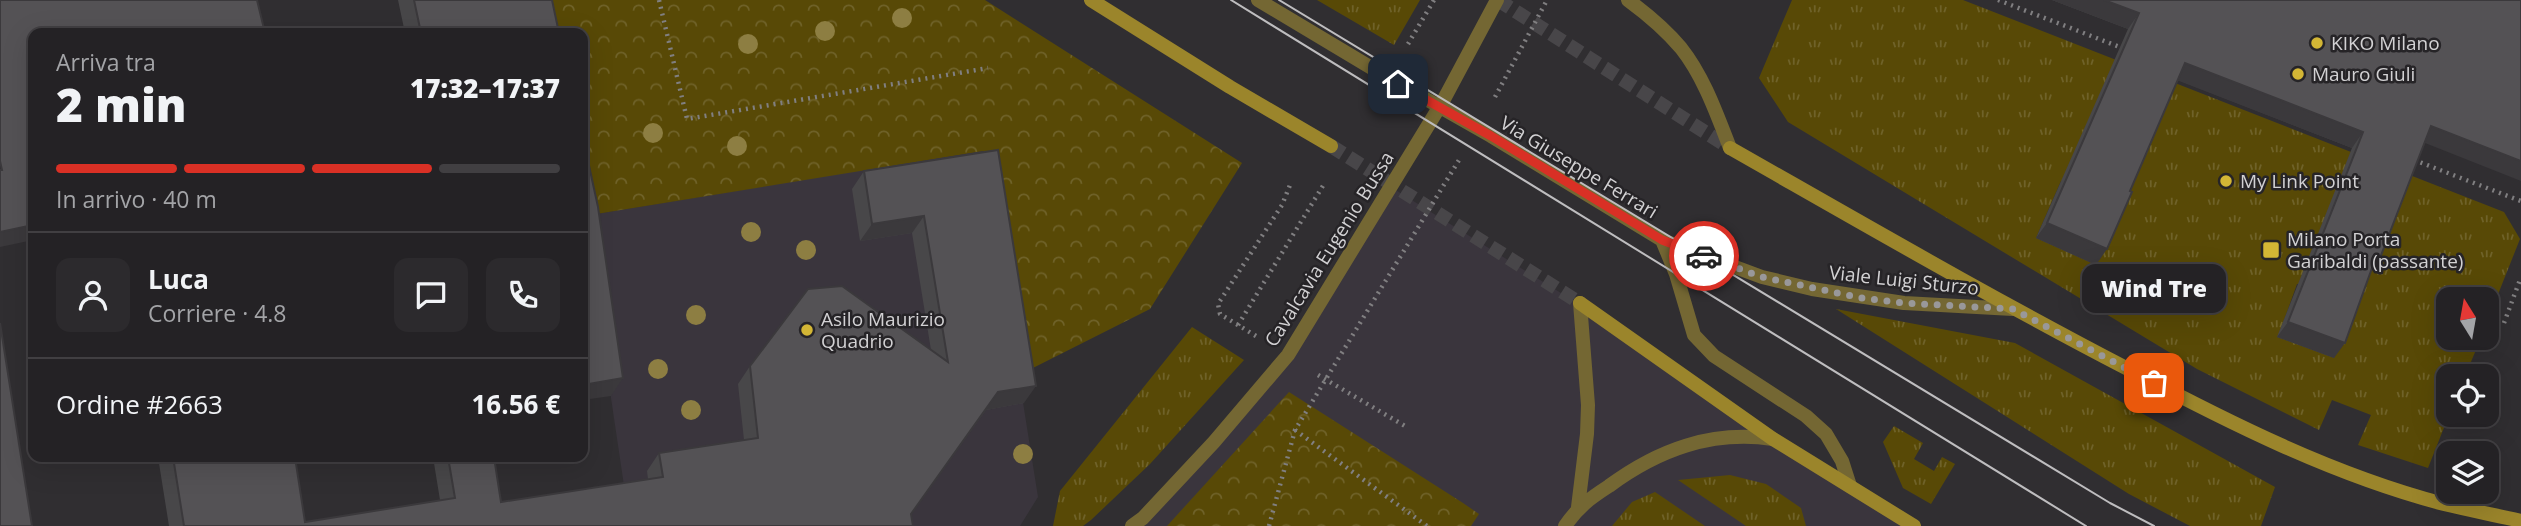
<!DOCTYPE html>
<html lang="it">
<head>
<meta charset="utf-8">
<style>
	body { margin:0; font-family:"Open Sans",sans-serif; background:#2c2a2d; color:#f1f3f6; height:100vh; display:flex; flex-direction:column; font-size:26px; white-space:nowrap }
	* { box-sizing:border-box; margin:0 }
	p { font-size:23px; color:#a3a4a7 }
	.icon { flex:none; width:38px; height:38px; fill:none; stroke:currentColor; stroke-width:2; stroke-linecap:round; stroke-linejoin:round }
	.map { position:relative; flex:1; overflow:hidden }
	.panel { position:absolute; left:28px; top:28px; width:560px; height:434px; display:flex; flex-direction:column; background:#242225; border-radius:14px; box-shadow:0 7px 28px #0002,0 0 0 2px #413f42 }
	.panel>* { flex:none }
	.needle { width:46px; rotate:349deg }
	.fabs { position:absolute; left:2436px; top:287px; display:grid; gap:14px }
	.fabs a { display:grid; place-items:center; width:63px; height:63px; border-radius:14px; background:#242225; box-shadow:0 7px 28px #0002,0 0 0 2px #413f42; font-size:35px }
	.pin { position:absolute; display:grid; place-items:center; width:60px; height:60px; color:#fff; margin:-30px; border-radius:14px; box-shadow:0 4px 10px #0006 }
	.courier { position:absolute; display:grid; place-items:center; width:70px; height:70px; margin:-35px; border:5px solid #d93025; border-radius:50%; background:#fff; color:#222; box-shadow:0 2px 9px #0007 }
	.bubble { position:absolute; height:49px; border-radius:14px; background:#242225; box-shadow:0 7px 28px #0002,0 0 0 2px #413f42; font-size:23px; font-weight:800; line-height:49px; text-align:center }
	.headline em { font-style:normal; font-weight:800 }
	.headline div { display:flex; flex-direction:column-reverse }
	.headline { display:flex; align-items:center; justify-content:space-between; height:119px; padding:0 28px }
	h1 { font-size:46px; font-weight:800; line-height:52px }
	.bar { display:grid; grid-template-columns:repeat(4,1fr); gap:10px 7px; align-content:center; height:84px; padding:0 28px }
	.bar i { height:9px; border-radius:5px; background:#413f42 }
	.bar .selected { background:#d93025 }
	.bar p { grid-column:span 4 }
	.line { display:flex; align-items:center; gap:18px; padding:0 28px; border-top:2px solid #413f42 }
	.line div { flex:1 }
	.round { display:grid; place-items:center; flex:none; width:74px; height:74px; border-radius:14px; background:#2c2a2d }
	.map>svg:first-child { display:block }
</style>
</head>
<body>
<div class="map">
<svg width="2521" height="526" viewBox="0 0 2521 526">
	<defs>
		<pattern id="grass-tufts" width="24" height="20" patternUnits="userSpaceOnUse" patternTransform="scale(1.75)"><rect width="24" height="20" fill="#584906"/><path d="M3 7l-1-3M5 7V3M7 7l1-3M15 17l-1-3M17 17v-4M19 17l1-3" fill="none" stroke="#6f6229"/></pattern>
		<pattern id="forest-crowns" width="20" height="18" patternUnits="userSpaceOnUse" patternTransform="scale(1.75)"><rect width="20" height="18" fill="#584906"/><path d="M2 6a3 3 0 1 1 6 0M12 15a3 3 0 1 1 6 0" fill="none" stroke="#6f6229"/></pattern>
	</defs>
	<rect width="100%" height="100%" fill="#302e31"/>
	<path fill="#3a353d" d="M983 150 1038 497 1020 526H630L584 216Z
		M1394 189 1577 303 1907 526H1139L1291 355Z"/>
	<path fill="url(#grass-tufts)" fill-rule="evenodd" d="M1317 0H1420L1394 45Z
		M1792 0H1963L2504 212 2520 239 2487 322V299H2448V338H2481L2465 376H2448L2449 415 2428 468 2358 445 2371 415 2332 400 2319 430 2197 369 1788 122 1759 78ZM2061 181 2121 207 2036 238ZM2297 284H2298L2353 304 2278 337Z
		M1836 309 2015 343 2275 487 2261 526H2190L2129 494Z
		M1192 327 1244 360 1150 464 1091 520 1083 526H1053L1060 491Z
		M1894 426 1923 443 1914 459 1934 471 1942 457 1955 464 1931 504 1903 488 1883 442Z
		M1730 475 1766 484 1801 508 1806 526H1746L1678 480Z
		M1655 492 1705 526H1612L1632 502Z"/>
	<path fill="url(#forest-crowns)" d="M536 0H985L1242 163 1150 309 1019 375 983 151 584 216 583 33H543Z
		M1289 392 1463 503 1479 514 1471 526H1167Z"/>
	<g fill="none" stroke-linecap="round" stroke-linejoin="round">
		<path stroke="#484649" stroke-width="14" stroke-dasharray="14 7" stroke-linecap="butt" d="M1498 0 1730 148
			M1331 146 1580 303"/>
		<path stroke="#807f81" stroke-width="4.5" stroke-dasharray="2 5" stroke-linecap="butt" d="M659 0 687 119 988 68
			M1998 0 2125 49
			M1408 44 1434 0
			M1495 97 1547 0
			M2414 160 2521 201
			M2504 323 2521 277
			M1238 325 1324 184
			M1256 336 1220 314 1218 304 1282 205 1290 185
			M1318 375 1405 426
			M1295 430 1427 526
			M1269 526 1295 430 1459 160"/>
		<path stroke="#746733" stroke-width="14" d="M1258 0 1375 70 1491 136 1662 240 1762 277 1812 289 1904 303 2013 309
			M1628 0C1647 14 1666 30 1681 48 1704 77 1717 115 1730 148
			M1662 240 1676 274 1694 335 1714 356 1806 416 1826 434 1842 461 1850 486"/>
		<path stroke="#746733" stroke-width="14" d="M1578 507 1587 434 1588 405 1580 303
			M1132 526 1143 518 1214 442 1288 355 1443 101 1497 0
			M1565 526C1579 506 1589 499 1609 486 1658 450 1711 430 1773 439"/>
		<path stroke="#9b852b" stroke-width="14" d="M1091 0 1230 87 1331 146
			M1730 148C1862 223 1993 299 2128 369 2228 422 2333 475 2444 504 2469 510 2495 515 2521 521
			M1580 303 1773 439 1914 526"/>
		<path stroke="#bebdbf" stroke-width="2" d="M1231 0 2086 526
			M1279 0 2110 503 2154 526"/>
	</g>
	<g fill="#8d7e42">
		<circle cx="902" cy="18" r="10"/>
		<circle cx="825" cy="31" r="10"/>
		<circle cx="748" cy="44" r="10"/>
		<circle cx="653" cy="133" r="10"/>
		<circle cx="737" cy="146" r="10"/>
		<circle cx="751" cy="232" r="10"/>
		<circle cx="806" cy="250" r="10"/>
		<circle cx="696" cy="315" r="10"/>
		<circle cx="658" cy="369" r="10"/>
		<circle cx="691" cy="410" r="10"/>
		<circle cx="1023" cy="454" r="10"/>
	</g>
	<path fill="#484749" d="M398 0H552L559 33H405Z
		M2052 0H2521L2424 143 2334 358 2277 337 2352 148 2178 80 2096 265 2036 238 2128 29Z
		M998 150 1024 403 986 410 911 514 913 526H169L158 457H295L305 522 440 500 433 457H494L501 502 648 479 647 471 659 453 744 440 738 384 750 366 931 350 912 233 860 241 852 189 864 171Z"/>
	<path fill="#3b393c" d="M2052 0H2104L2139 13 2128 29Z
		M2185 63 2363 132 2352 148 2174 79Z
		M2431 126 2521 161V181L2420 141Z
		M924 216 912 233 860 241 872 224Z
		M2047 223 2107 249 2096 265 2036 238Z
		M33 225V240L0 247V232Z
		M2376 257 2380 258 2369 274Z
		M2288 322 2345 343 2334 358 2277 337Z
		M623 378 611 396 583 400V385Z
		M1036 386 1024 403 986 410 998 392Z"/>
	<path fill="#545255" stroke="#3b393c" stroke-width="2" d="M0 0H257L265 33H33V225L0 232V170H2L0 161Z
		M414 0H552L559 33H421Z
		M2104 0H2521V161L2431 126 2380 258 2376 257 2345 343 2288 322 2363 132 2185 63 2130 191 2132 192 2107 249 2047 223 2139 13Z
		M583 138 598 207 623 378 583 385Z
		M998 150 1036 386 998 392 911 514 913 526H184L173 457H295L305 522 455 498 448 457H494L501 502 663 477 659 453 758 438 750 366 808 289 842 286 948 362 924 216 872 224 864 171Z
		M0 323 32 526H0Z"/>
	<g fill="none" stroke-linecap="round" stroke-linejoin="round">
		<path stroke="#99989a" stroke-width="7" stroke-dasharray="0 12.6" d="M1704 256 1762 277 1861 298 1904 303 2013 309 2154 383"/>
		<path stroke="#d93025" stroke-width="9" d="M1398 84 1491 136 1662 240 1704 256"/>
	</g>
	<g fill="#d3b635" stroke="#262427" stroke-width="2.5">
		<circle cx="2317" cy="43" r="7"/>
		<circle cx="2298" cy="74" r="7"/>
		<circle cx="2226" cy="181" r="7"/>
		<rect x="2262" y="241" width="18" height="18" rx="3.5"/>
		<circle cx="807" cy="330" r="7"/>
	</g>
	<g text-anchor="middle" dominant-baseline="central" stroke-width="5" stroke-linejoin="round" paint-order="stroke">
		<g font-size="19" fill="#d2d1d3" stroke="#262427" text-anchor="start">
			<text x="2331" y="43">KIKO Milano</text>
			<text x="2312" y="74">Mauro Giuli</text>
			<text x="2240" y="181">My Link Point</text>
			<text x="2287" y="239">Milano Porta<tspan x="2287" dy="22">Garibaldi (passante)</tspan></text>
			<text x="821" y="319">Asilo Maurizio<tspan x="821" dy="22">Quadrio</tspan></text>
		</g>
		<g font-size="19" fill="#d2d1d3" stroke="#262427">
			<text transform="translate(1579 167) rotate(31)">Via Giuseppe Ferrari</text>
			<text transform="translate(1329 249) rotate(-58)">Cavalcavia Eugenio Bussa</text>
			<text transform="translate(1904 280) rotate(6)">Viale Luigi Sturzo</text>
		</g>
	</g>
</svg>
<div class="fabs">
<a><svg class="needle" viewBox="-14 -14 28 28"><path d="M0-13l5 13h-10z" fill="#e53935"/><path d="M0 13l5-13h-10z" fill="#a3a4a7"/></svg></a>
<a><svg class="icon" aria-label="locate" viewBox="0 0 24 24"><circle cx="12" cy="12" r="6"/><path d="M12 2v4M12 18v4M2 12h4M18 12h4"/></svg></a>
<a><svg class="icon" aria-label="layers" viewBox="0 0 24 24"><path d="M12 4l9 5-9 5-9-5zM3 14l9 5 9-5"/></svg></a>
</div>
<div class="pin" style="left:2154px;top:383px;background:#ea580c"><svg class="icon" aria-label="bag" viewBox="0 0 24 24"><path d="M5 8h14l-1 12H6zM9 8a3 3 0 0 1 6 0"/></svg></div>
<div class="pin" style="left:1398px;top:84px;background:#1f2937"><svg class="icon" aria-label="home" viewBox="0 0 24 24"><path d="M3 11l9-7 9 7M6 9v11h12V9"/></svg></div>
<div class="courier" style="left:1704px;top:256px"><svg class="icon" aria-label="car" viewBox="0 0 24 24"><path d="M5 17H2v-5l4-1 3-4h7l3 4 3 1v5h-3M9 17h6M6 11h13"/><circle cx="7" cy="17" r="2"/><circle cx="17" cy="17" r="2"/></svg></div>
<div class="bubble" style="left:2082px;top:264px;width:144px">Wind Tre</div>
<section class="panel">
<div class="headline"><div><h1>2 min</h1><p>Arriva tra</p></div><em>17:32–17:37</em></div>
<div class="bar"><i class="selected"></i><i class="selected"></i><i class="selected"></i><i></i><p>In arrivo · 40 m</p></div>
<div class="line" style="height:126px"><a class="round"><svg class="icon" aria-label="person" viewBox="0 0 24 24"><circle cx="12" cy="8" r="4"/><path d="M4 21q1-7 8-7t8 7"/></svg></a><div><b>Luca</b><p>Corriere · 4.8</p></div><a class="round"><svg class="icon" aria-label="chat" viewBox="0 0 24 24"><path d="M4 5h16v11H9l-5 4z"/></svg></a><a class="round"><svg class="icon" aria-label="phone" viewBox="0 0 24 24"><path d="M5 4h4l2 5-3 2q2 4 5 5l2-3 5 2v4C11 20 4 13 5 4z"/></svg></a></div>
<div class="line" style="height:91px"><div>Ordine #2663</div><b>16.56 €</b></div>
</section>
</div>
</body>
</html>
